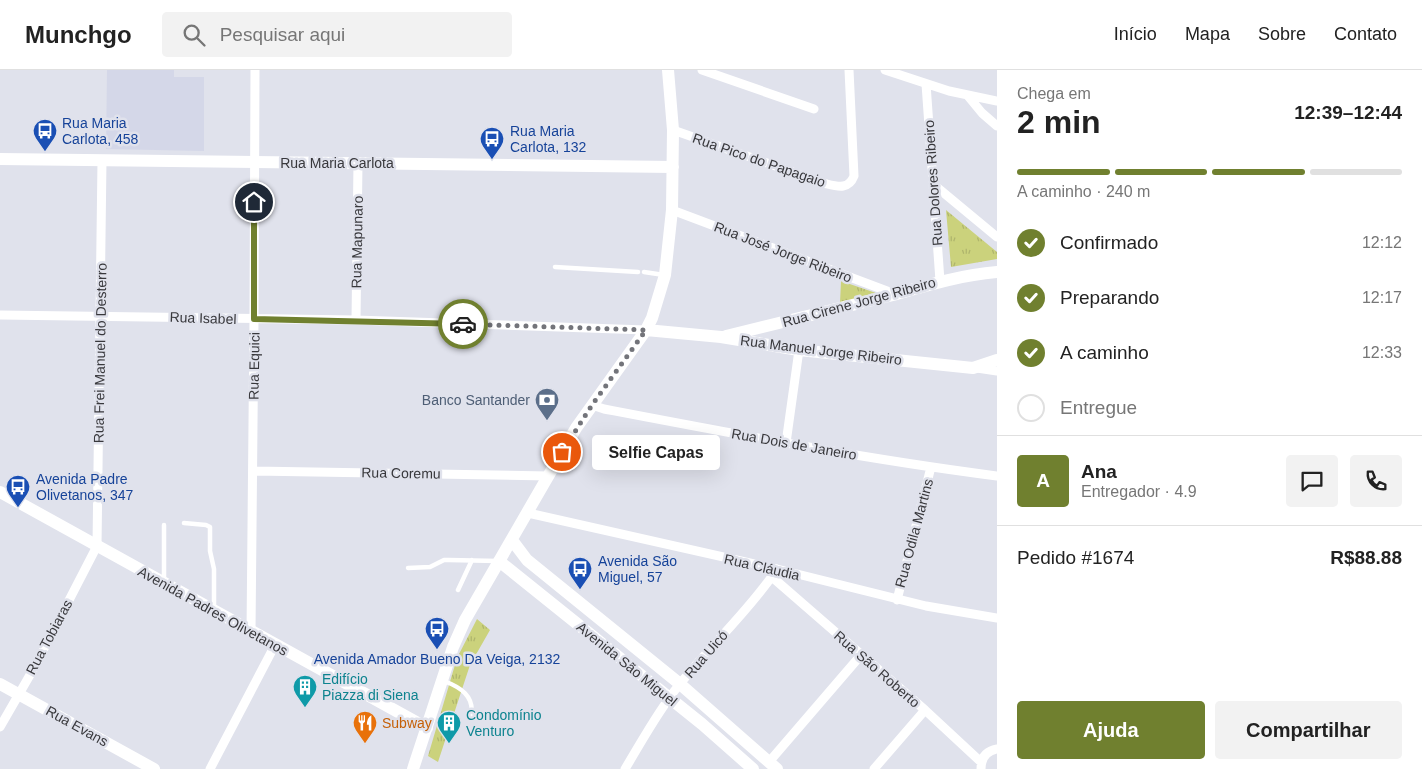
<!DOCTYPE html>
<html lang="pt">
<head>
<meta charset="utf-8">
<style>
	body { margin:0; font-family:Arial,sans-serif; background:#f2f2f2; color:#222; height:100vh; display:flex; flex-direction:column; font-size:19px; white-space:nowrap }
	* { box-sizing:border-box; margin:0 }
	p { font-size:16px; color:#767676 }
	.icon { flex:none; width:28px; height:28px; fill:none; stroke:currentColor; stroke-width:2; stroke-linecap:round; stroke-linejoin:round }
	.map { position:relative; flex:1; overflow:hidden }
	.side { display:flex; flex-direction:column; background:#fff; width:425px }
	.side>* { flex:none }
	.pin { position:absolute; display:grid; place-items:center; width:42px; height:42px; color:#fff; margin:-21px; border:2px solid #fff; border-radius:50%; box-shadow:0 1px 5px #0007 }
	.courier { position:absolute; display:grid; place-items:center; width:50px; height:50px; margin:-25px; border:4px solid #70802f; border-radius:50%; background:#fff; color:#222; box-shadow:0 1px 6px #0007 }
	.bubble { position:absolute; height:35px; border-radius:5px; background:#fff; box-shadow:0 5px 20px #0002; font-size:16px; font-weight:700; line-height:35px; text-align:center }
	.head em { font-style:normal; font-weight:700 }
	.head div { display:flex; flex-direction:column-reverse }
	.head { display:flex; align-items:center; justify-content:space-between; height:85px; padding:0 20px }
	h1 { font-size:32px; font-weight:700; line-height:38px }
	.bar { display:grid; grid-template-columns:repeat(4,1fr); gap:8px 5px; align-content:center; height:60px; padding:0 20px }
	.bar i { height:6px; border-radius:4px; background:#e0e0e0 }
	.bar .selected { background:#70802f }
	.bar p { grid-column:span 4 }
	.line { display:flex; align-items:center; gap:12px; padding:0 20px; border-top:1px solid #e0e0e0 }
	.line div { flex:1 }
	.round { display:grid; place-items:center; flex:none; width:52px; height:52px; border-radius:5px; background:#f2f2f2 }
	ol { padding:0 20px; list-style:none }
	li { display:flex; align-items:center; gap:15px; height:55px }
	li p { margin-inline-start:auto }
	li .icon { padding:5px; border-radius:50%; background:#70802f; color:#fff; stroke-width:4 }
	li:last-child { color:#767676 }
	li i { width:28px; height:28px; border:2px solid #e0e0e0; border-radius:50% }
	.button { display:flex; gap:10px; margin-top:auto; padding:10px 20px }
	.button a { flex:1; height:58px; border-radius:5px; background:#70802f; color:#fff; font-size:20px; font-weight:700; line-height:58px; text-align:center }
	.button a+a { background:#f2f2f2; color:#222 }
	header { display:flex; align-items:center; gap:30px; box-sizing:border-box; height:70px; padding:0 25px; background:#fff; border-bottom:1px solid #e0e0e0 }
	header strong { font-size:24px }
	nav { display:flex; gap:28px; margin-inline-start:auto; font-size:18px }
	.search { width:350px; height:45px; background:#f2f2f2; display:flex; align-items:center; gap:12px; box-sizing:border-box; padding:0 18px; border-radius:5px; color:#767676; font-size:19px }
	main { display:flex; flex:1; min-height:0 }
	.map>svg:first-child { display:block }
</style>
</head>
<body>
<header>
<strong>Munchgo</strong>
<div class="search"><svg class="icon" aria-label="search" viewBox="0 0 24 24"><circle cx="10" cy="10" r="6"/><path d="M15 15l6 6"/></svg>Pesquisar aqui</div>
<nav><a>Início</a><a>Mapa</a><a>Sobre</a><a>Contato</a></nav>
</header>
<main>
<div class="map">
<svg width="997" height="699" viewBox="0 0 997 699">
	<defs>
		<pattern id="grass-tufts" width="24" height="20" patternUnits="userSpaceOnUse" patternTransform="scale(1.25)"><rect width="24" height="20" fill="#cbd27c"/><path d="M3 7l-1-3M5 7V3M7 7l1-3M15 17l-1-3M17 17v-4M19 17l1-3" fill="none" stroke="#afb56c"/></pattern>
	</defs>
	<rect width="100%" height="100%" fill="#e0e2ec"/>
	<path fill="#d4d7e8" d="M107 0H174V7H204V81L106 79Z"/>
	<path fill="url(#grass-tufts)" d="M946 140 997 182V189L951 197Z
		M841 211 876 223 840 233Z
		M477 549 490 560 470 595 438 692 428 686 457 588Z"/>
	<g fill="none" stroke-linecap="round" stroke-linejoin="round">
		<path stroke="#fff" stroke-width="4.5" d="M555 197 638 202
			M644 202 664 205
			M184 453 206 455 210 457V481L214 499V539
			M164 455V510
			M408 498 430 497 444 490H449L498 491
			M458 520 472 490
			M444 611C460 617 475 626 471 646"/>
		<path stroke="#fff" stroke-width="9" d="M702 0 814 39
			M885 0 949 21 997 31
			M926 14 940 211
			M968 26 982 43 997 56
			M673 60 827 114C839 117 849 119 854 106L849 0
			M933 114 997 167
			M672 140 895 224
			M0 245 356 250 646 260
			M356 250 358 93
			M977 298 997 301
			M592 335 604 339C735 364 865 389 997 406
			M786 373 799 280
			M253 401 549 406
			M528 443 777 499 926 536 997 548
			M772 507 925 640 981 692
			M897 530 931 397
			M251 562 254 249 255 0
			M0 657 34 598 97 476 102 90
			M769 692 861 585
			M210 699 275 575
			M625 699C642 671 658 641 679 615 709 577 747 543 775 502
			M874 699 925 640
			M981 699C981 688 986 681 997 679"/>
		<path stroke="#fff" stroke-width="12" d="M0 89 673 97
			M646 260 721 267 799 280 973 298 997 290
			M726 266C782 252 837 239 893 225 928 215 961 205 997 202
			M0 422 427 658
			M512 470 527 490 680 614 777 699
			M499 491 702 654 753 699
			M0 614 154 699
			M413 699 453 577 465 550 576 358 646 260 652 248 665 205 672 140 673 60 668 0"/>
	</g>
	<g fill="none" stroke-linecap="round" stroke-linejoin="round">
		<path stroke="#73747a" stroke-width="5" stroke-dasharray="0 9" d="M463 254 646 260 592 335 562 382"/>
		<path stroke="#70802f" stroke-width="6" d="M254 132V249L463 254"/>
	</g>
	<defs>
		<symbol id="bus-pin" viewBox="-11 -11 22 30"><path d="M0 17L-7.5 6A9.5 9.5 0 1 1 7.5 6Z" fill="#1a4fb4" stroke="#e0e2ec"/><path d="M-5-6H5V4H4V6H2V4H-2V6H-4V4H-5ZM-3.5-4V0h7V-4ZM-3.5 1.2v1.5H-2V1.2ZM2 1.2v1.5H3.5V1.2Z" fill="#fff"/></symbol>
		<symbol id="bank-pin" viewBox="-11 -11 22 30"><path d="M0 17L-7.5 6A9.5 9.5 0 1 1 7.5 6Z" fill="#5c6f8a" stroke="#e0e2ec"/><path d="M-6-4H6V4H-6ZM0-2.3a2.3 2.3 0 1 0 0 4.6a2.3 2.3 0 1 0 0-4.6Z" fill="#fff"/></symbol>
		<symbol id="building-pin" viewBox="-11 -11 22 30"><path d="M0 17L-7.5 6A9.5 9.5 0 1 1 7.5 6Z" fill="#0f9aa8" stroke="#e0e2ec"/><path d="M-4-6H4V6H1V3H-1V6H-4ZM-2.5-4.3h1.7v1.8h-1.7ZM.8-4.3h1.7v1.8H.8ZM-2.5-1h1.7V.8h-1.7ZM.8-1h1.7V.8H.8Z" fill="#fff"/></symbol>
		<symbol id="restaurant-pin" viewBox="-11 -11 22 30"><path d="M0 17L-7.5 6A9.5 9.5 0 1 1 7.5 6Z" fill="#e8710a" stroke="#e0e2ec"/><path d="M-5-6h1v4h1v-4h1v4h1v-4h1v5L-1.5 .5V6h-2V.5L-5-1ZM5-6V6H3V1.5H1.5Q1.5-4 5-6Z" fill="#fff"/></symbol>
	</defs>
	<g fill-rule="evenodd">
		<use href="#bus-pin" x="31" y="47" width="28" height="38"/>
		<use href="#bus-pin" x="478" y="55" width="28" height="38"/>
		<use href="#bank-pin" x="533" y="316" width="28" height="38"/>
		<use href="#bus-pin" x="4" y="403" width="28" height="38"/>
		<use href="#bus-pin" x="566" y="485" width="28" height="38"/>
		<use href="#bus-pin" x="423" y="545" width="28" height="38"/>
		<use href="#building-pin" x="291" y="603" width="28" height="38"/>
		<use href="#restaurant-pin" x="351" y="639" width="28" height="38"/>
		<use href="#building-pin" x="435" y="639" width="28" height="38"/>
	</g>
	<g text-anchor="middle" dominant-baseline="central" stroke-width="5" stroke-linejoin="round" paint-order="stroke">
		<g font-size="14" fill="#164399" stroke="#e0e2ec" text-anchor="start">
			<text x="62" y="53">Rua Maria<tspan x="62" dy="16">Carlota, 458</tspan></text>
			<text x="510" y="61">Rua Maria<tspan x="510" dy="16">Carlota, 132</tspan></text>
			<text x="36" y="409">Avenida Padre<tspan x="36" dy="16">Olivetanos, 347</tspan></text>
			<text x="598" y="491">Avenida São<tspan x="598" dy="16">Miguel, 57</tspan></text>
			<text x="437" y="589" text-anchor="middle">Avenida Amador Bueno Da Veiga, 2132</text>
		</g>
		<g font-size="14" fill="#38383c" stroke="#e0e2ec">
			<text transform="translate(759 90) rotate(19)">Rua Pico do Papagaio</text>
			<text x="337" y="93">Rua Maria Carlota</text>
			<text transform="translate(933 113) rotate(-94)">Rua Dolores Ribeiro</text>
			<text transform="translate(357 172) rotate(-89)">Rua Mapunaro</text>
			<text transform="translate(783 182) rotate(21)">Rua José Jorge Ribeiro</text>
			<text transform="translate(859 232) rotate(-15)">Rua Cirene Jorge Ribeiro</text>
			<text transform="translate(203 248) rotate(2)">Rua Isabel</text>
			<text transform="translate(821 280) rotate(7)">Rua Manuel Jorge Ribeiro</text>
			<text transform="translate(100 283) rotate(-89)">Rua Frei Manuel do Desterro</text>
			<text transform="translate(254 296) rotate(-89)">Rua Equici</text>
			<text transform="translate(794 374) rotate(10)">Rua Dois de Janeiro</text>
			<text transform="translate(401 403) rotate(1)">Rua Coremu</text>
			<text transform="translate(914 463) rotate(-75)">Rua Odila Martins</text>
			<text transform="translate(762 497) rotate(13)">Rua Cláudia</text>
			<text transform="translate(213 541) rotate(29)">Avenida Padres Olivetanos</text>
			<text transform="translate(49 567) rotate(-62)">Rua Tobiaras</text>
			<text transform="translate(706 584) rotate(-49)">Rua Uicó</text>
			<text transform="translate(627 594) rotate(39)">Avenida São Miguel</text>
			<text transform="translate(877 599) rotate(41)">Rua São Roberto</text>
			<text transform="translate(77 656) rotate(29)">Rua Evans</text>
		</g>
		<g font-size="14" fill="#4e5e75" stroke="#e0e2ec" text-anchor="end">
			<text x="530" y="330">Banco Santander</text>
		</g>
		<g font-size="14" fill="#0d838f" stroke="#e0e2ec" text-anchor="start">
			<text x="322" y="609">Edifício<tspan x="322" dy="16">Piazza di Siena</tspan></text>
			<text x="466" y="645">Condomínio<tspan x="466" dy="16">Venturo</tspan></text>
		</g>
		<g font-size="14" fill="#c56008" stroke="#e0e2ec" text-anchor="start">
			<text x="382" y="653">Subway</text>
		</g>
	</g>
</svg>
<div class="pin" style="left:562px;top:382px;background:#ea580c"><svg class="icon" aria-label="bag" viewBox="0 0 24 24"><path d="M5 8h14l-1 12H6zM9 8a3 3 0 0 1 6 0"/></svg></div>
<div class="pin" style="left:254px;top:132px;background:#1f2937"><svg class="icon" aria-label="home" viewBox="0 0 24 24"><path d="M3 11l9-7 9 7M6 9v11h12V9"/></svg></div>
<div class="courier" style="left:463px;top:254px"><svg class="icon" aria-label="car" viewBox="0 0 24 24"><path d="M5 17H2v-5l4-1 3-4h7l3 4 3 1v5h-3M9 17h6M6 11h13"/><circle cx="7" cy="17" r="2"/><circle cx="17" cy="17" r="2"/></svg></div>
<div class="bubble" style="left:592px;top:365px;width:128px">Selfie Capas</div>
</div>
<section class="side">
<div class="head"><div><h1>2 min</h1><p>Chega em</p></div><em>12:39–12:44</em></div>
<div class="bar"><i class="selected"></i><i class="selected"></i><i class="selected"></i><i></i><p>A caminho · 240 m</p></div>
<ol>
<li><svg class="icon" aria-label="check" viewBox="0 0 24 24"><path d="M5 12l5 5 9-10"/></svg>Confirmado<p>12:12</p></li>
<li><svg class="icon" aria-label="check" viewBox="0 0 24 24"><path d="M5 12l5 5 9-10"/></svg>Preparando<p>12:17</p></li>
<li><svg class="icon" aria-label="check" viewBox="0 0 24 24"><path d="M5 12l5 5 9-10"/></svg>A caminho<p>12:33</p></li>
<li><i></i>Entregue</li>
</ol>
<div class="line" style="height:90px"><b class="round" style="background:#70802f;color:#fff">A</b><div><b>Ana</b><p>Entregador · 4.9</p></div><a class="round"><svg class="icon" aria-label="chat" viewBox="0 0 24 24"><path d="M4 5h16v11H9l-5 4z"/></svg></a><a class="round"><svg class="icon" aria-label="phone" viewBox="0 0 24 24"><path d="M5 4h4l2 5-3 2q2 4 5 5l2-3 5 2v4C11 20 4 13 5 4z"/></svg></a></div>
<div class="line" style="height:65px"><div>Pedido #1674</div><b>R$88.88</b></div>
<div class="button"><a>Ajuda</a><a>Compartilhar</a></div>
</section>
</main>
</body>
</html>
